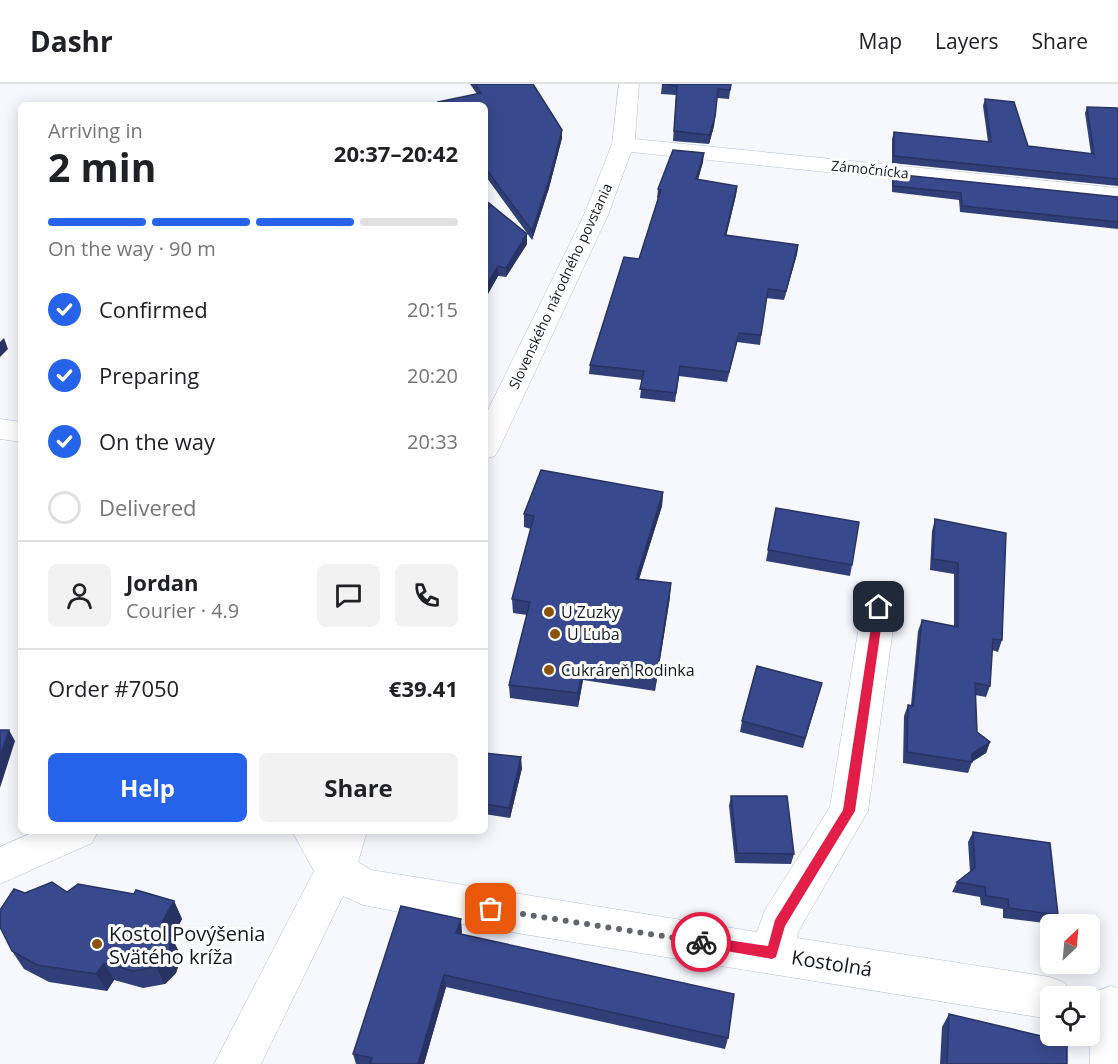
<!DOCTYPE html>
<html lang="en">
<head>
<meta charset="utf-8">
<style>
	body { margin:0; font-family:"Open Sans",sans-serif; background:#f2f2f2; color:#202124; height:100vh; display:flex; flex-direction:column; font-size:22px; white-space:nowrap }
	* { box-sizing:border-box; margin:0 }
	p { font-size:20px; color:#757577 }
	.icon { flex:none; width:33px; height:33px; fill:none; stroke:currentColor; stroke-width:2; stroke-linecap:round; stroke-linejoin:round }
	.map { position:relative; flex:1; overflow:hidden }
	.sheet { position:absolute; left:18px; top:18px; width:470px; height:732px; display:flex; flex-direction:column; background:#fff; border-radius:9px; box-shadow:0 3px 15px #0003 }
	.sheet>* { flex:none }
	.needle { width:39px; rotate:26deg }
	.buttons { position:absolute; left:1040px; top:830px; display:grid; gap:12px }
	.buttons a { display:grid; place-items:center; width:60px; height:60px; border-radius:9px; background:#fff; box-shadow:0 3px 15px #0003; font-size:30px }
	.pin { position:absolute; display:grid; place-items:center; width:51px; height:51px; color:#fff; margin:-26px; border-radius:12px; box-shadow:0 3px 9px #0006 }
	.courier { position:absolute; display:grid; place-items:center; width:60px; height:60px; margin:-30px; border:4px solid #e11d48; border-radius:50%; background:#fff; color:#222; box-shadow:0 2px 8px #0007 }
	.head em { font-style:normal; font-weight:700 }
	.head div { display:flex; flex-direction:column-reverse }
	.head { display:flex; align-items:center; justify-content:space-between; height:102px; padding:0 30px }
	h1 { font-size:39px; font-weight:700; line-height:45px }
	.bar { display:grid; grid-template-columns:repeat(4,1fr); gap:9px 6px; align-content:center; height:72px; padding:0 30px }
	.bar i { height:8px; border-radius:4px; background:#e0e0e0 }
	.bar .selected { background:#2563eb }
	.bar p { grid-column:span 4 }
	.line { display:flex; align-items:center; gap:15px; padding:0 30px; border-top:2px solid #e0e0e0 }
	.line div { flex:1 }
	.round { display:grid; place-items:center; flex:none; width:63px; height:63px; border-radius:9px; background:#f2f2f2 }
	ol { padding:0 30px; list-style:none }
	li { display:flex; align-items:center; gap:18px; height:66px }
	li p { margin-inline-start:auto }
	li .icon { padding:6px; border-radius:50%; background:#2563eb; color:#fff; stroke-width:4 }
	li:last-child { color:#757577 }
	li i { width:33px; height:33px; border:3px solid #e0e0e0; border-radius:50% }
	.primary-button { display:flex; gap:12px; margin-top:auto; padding:12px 30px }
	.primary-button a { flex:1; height:69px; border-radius:9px; background:#2563eb; color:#fff; font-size:24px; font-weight:700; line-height:69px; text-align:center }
	.primary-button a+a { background:#f2f2f2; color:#202124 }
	header { display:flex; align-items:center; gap:36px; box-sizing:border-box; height:84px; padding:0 30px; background:#fff; border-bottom:2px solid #e0e0e0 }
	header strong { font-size:28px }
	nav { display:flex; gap:33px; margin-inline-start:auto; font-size:21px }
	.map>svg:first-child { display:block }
</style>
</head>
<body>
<header>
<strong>Dashr</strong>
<nav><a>Map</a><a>Layers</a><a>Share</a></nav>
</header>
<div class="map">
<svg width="1118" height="980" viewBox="0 0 1118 980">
	<rect width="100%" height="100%" fill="#f6f8fe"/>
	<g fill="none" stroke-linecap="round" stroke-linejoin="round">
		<defs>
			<path id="minor" d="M619 0H639L635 55 1118 104V118L631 68 608 131 499 365 495 372 484 375V334L584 131 612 60Z
				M0 335 21 338V358L0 355Z
				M879 510 891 514 896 523 868 727 799 846 797 854 1050 893 1065 899 1071 912H1050V935L467 841 363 821 343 812 261 980H214L314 787 292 747H367L358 778 371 786 757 848 765 826 830 723 862 523 867 514Z
				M36 747H98L92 759 0 800V763Z
				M1111 902 1118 904V980H1090L1089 923 1095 908Z"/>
		</defs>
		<use href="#minor" stroke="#b7c0dc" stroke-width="1"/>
		<use href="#minor" fill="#fff" fill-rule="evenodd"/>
	</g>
	<path fill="#313f79" d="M470 0H533L562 54 549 104 532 156 484 90V21H438V18L477 10Z
		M662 0H731L729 15 717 14 714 42 709 60 673 57 676 11 661 10Z
		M985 15 1028 62 1091 70 1085 29 1087 23 1118 28V102L892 79V55L894 48 988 58 983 22Z
		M703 78 698 96 737 102 736 111 726 152 798 161 797 170 784 216 766 214 760 261 737 258 727 298 679 292 675 318 640 314 642 296 589 290 590 281 639 175 658 114H657L658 105Z
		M893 90 1118 113V145L960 128 959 116 892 108V97Z
		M484 115 527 150V160L506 193 498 192 484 217Z
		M663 408 662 422 639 495 670 513 655 607 583 596 578 623 510 614 509 601 527 531 513 529 512 515 531 445 524 443V430Z
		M776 424 852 481 850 492 766 477Z
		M935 435 1002 556 998 568 992 566 990 602 986 613 975 611 977 648 990 658 986 669 972 678 968 689 903 679 904 632 908 621H911L918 547 922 536 954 542V490L930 486 932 447Z
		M822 599 803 664 740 648 742 637Z
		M484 669 522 684 510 734 484 730Z
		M731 712 794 770 791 780 735 779 729 722Z
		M973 748 1058 831 1053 840 1003 834V825L981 821 980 813 952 808 957 798 970 788 968 758Z
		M67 808 174 817 182 835 172 854 178 866 179 880 176 889 165 900 143 904 114 896 107 907 49 898 24 885 12 867Z
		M462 848 461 850 728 954 725 965 446 903 424 980H356L353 970Z
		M949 930 1067 980H940L942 943Z"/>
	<path fill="#283363" d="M718 5 714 42 709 60V51Z
		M562 46V54L549 104 532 156V147Z
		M704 69 703 78 695 104 696 95Z
		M737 102 736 111 724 161 725 151Z
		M527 150V160L506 193V184Z
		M798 161 797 170 784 216 786 207Z
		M498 182V192L484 217V206Z
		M4 254 8 265 0 273V258Z
		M663 408 662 422 635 508 636 495Z
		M671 499 670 513 655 607 656 594Z
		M583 583V596L578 623V609Z
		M9 646 15 657 0 704V674Z
		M990 658 986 669 971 678 972 670Z
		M521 673 522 684 510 734 509 724Z
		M174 817 182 835 172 854 178 866 179 880 176 889 165 900 156 883 162 838Z
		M461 835 462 848 458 862 456 849Z
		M104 879 114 896 107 907 96 890Z
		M444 891 446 903 424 980H418Z"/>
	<path fill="#39498d" stroke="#283363" stroke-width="1.5" d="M475 0H533L562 46 549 96 532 147 484 82V21H440L438 18 481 9Z
		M662 0H731L730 6 718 5 715 33 709 51 674 47 677 2Z
		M985 15 1014 18 1028 62 1094 70 1087 23 1117 24 1118 28V95L894 72V48L991 58Z
		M673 66 704 69 696 95 737 102 725 151 798 161 786 207 768 205 761 251 739 249 729 288 680 282 676 309 640 305 644 287 590 281 624 173 639 175 661 106 658 105Z
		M893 90 1118 113V138L962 122 961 109 893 102Z
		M484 115 527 150 506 184 498 182 484 206V130L490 122H484Z
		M541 386 663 408 636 495 671 499 656 594 583 583 578 609 509 601 530 518 512 515 534 432 524 430Z
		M776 424 859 438 852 481 768 466Z
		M935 435 1006 449 1002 556 993 555 990 602 975 599 977 648 990 658 972 670V678L907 668 908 621 913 622 922 536 958 543V479L933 475Z
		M757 582 822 599 805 654 742 637Z
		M0 646H9L0 674Z
		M484 669 521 673 509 724 484 720Z
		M731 712H787L794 770 737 769Z
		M973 748 1050 759 1058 831 1009 824 1008 815 986 812 985 803 957 798 975 784Z
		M52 798 67 808 78 800 134 810 136 806 174 817 162 838 169 848 170 862 167 872 156 883 133 887 104 879 96 890 37 881 12 867 0 843V826L14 805 25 809Z
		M401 822 461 835 456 849 734 910 728 954 444 891 418 980H370L372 974 353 970Z
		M949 930 1067 958V980H947Z"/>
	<path fill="#e11d48" d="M879 519 884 523 855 727 785 842 776 873 772 875 697 862 695 858 701 852 768 862 775 836 843 726 874 523Z"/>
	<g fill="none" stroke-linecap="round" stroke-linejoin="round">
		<path stroke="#62656d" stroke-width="6" stroke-dasharray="0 10.8" d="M491 825 701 858"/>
	</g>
	<g fill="#8c530c" stroke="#fff" stroke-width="2">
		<circle cx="549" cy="528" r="6"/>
		<circle cx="555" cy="550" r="6"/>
		<circle cx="549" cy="586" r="6"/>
		<circle cx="97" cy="860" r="6"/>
	</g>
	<g text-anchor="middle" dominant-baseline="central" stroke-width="6" stroke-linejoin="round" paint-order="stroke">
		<g font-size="14" fill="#12161f" stroke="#fff">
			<text transform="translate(870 85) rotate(6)">Zámočnícka</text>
			<text transform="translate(560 202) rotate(-65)">Slovenského národného povstania</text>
		</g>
		<g font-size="16" fill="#12161f" stroke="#fff" text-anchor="start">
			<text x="561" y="528">U Zuzky</text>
			<text x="567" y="550">U Ľuba</text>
			<text x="561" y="586">Cukráreň Rodinka</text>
		</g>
		<g font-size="20" fill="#12161f" stroke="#fff" text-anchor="start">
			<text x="109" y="849">Kostol Povýšenia<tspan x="109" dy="23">Svätého kríža</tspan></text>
		</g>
		<g font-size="20" fill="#12161f" stroke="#fff">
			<text transform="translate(832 879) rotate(9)">Kostolná</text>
		</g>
	</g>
</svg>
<div class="buttons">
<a><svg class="needle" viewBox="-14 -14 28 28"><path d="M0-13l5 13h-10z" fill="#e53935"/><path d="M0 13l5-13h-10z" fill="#757577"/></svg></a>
<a><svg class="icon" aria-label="locate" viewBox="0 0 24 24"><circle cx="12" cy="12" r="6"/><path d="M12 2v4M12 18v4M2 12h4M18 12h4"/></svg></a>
</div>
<div class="pin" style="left:491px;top:825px;background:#ea580c"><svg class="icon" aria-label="bag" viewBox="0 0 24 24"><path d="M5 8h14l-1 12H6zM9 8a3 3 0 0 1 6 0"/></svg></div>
<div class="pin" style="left:879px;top:523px;background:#1f2937"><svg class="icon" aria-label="home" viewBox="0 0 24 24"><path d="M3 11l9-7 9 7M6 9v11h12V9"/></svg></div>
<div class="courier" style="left:701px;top:858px"><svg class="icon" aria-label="bike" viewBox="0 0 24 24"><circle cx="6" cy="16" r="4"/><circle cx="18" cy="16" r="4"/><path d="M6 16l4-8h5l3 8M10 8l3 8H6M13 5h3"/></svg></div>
<section class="sheet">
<div class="head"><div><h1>2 min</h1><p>Arriving in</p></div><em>20:37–20:42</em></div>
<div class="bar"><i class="selected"></i><i class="selected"></i><i class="selected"></i><i></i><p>On the way · 90 m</p></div>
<ol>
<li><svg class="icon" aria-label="check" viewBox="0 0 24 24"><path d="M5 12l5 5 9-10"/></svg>Confirmed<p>20:15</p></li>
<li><svg class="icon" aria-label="check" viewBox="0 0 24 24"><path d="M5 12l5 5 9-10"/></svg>Preparing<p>20:20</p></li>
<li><svg class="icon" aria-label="check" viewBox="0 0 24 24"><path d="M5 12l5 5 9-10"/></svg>On the way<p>20:33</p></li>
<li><i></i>Delivered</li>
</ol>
<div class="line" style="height:108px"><a class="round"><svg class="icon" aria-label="person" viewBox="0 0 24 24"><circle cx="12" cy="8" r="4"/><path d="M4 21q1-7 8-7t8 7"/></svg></a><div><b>Jordan</b><p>Courier · 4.9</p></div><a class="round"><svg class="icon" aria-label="chat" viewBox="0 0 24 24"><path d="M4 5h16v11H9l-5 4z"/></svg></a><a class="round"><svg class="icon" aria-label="phone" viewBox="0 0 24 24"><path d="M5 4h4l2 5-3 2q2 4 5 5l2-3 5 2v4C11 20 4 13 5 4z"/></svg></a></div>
<div class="line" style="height:78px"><div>Order #7050</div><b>€39.41</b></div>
<div class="primary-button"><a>Help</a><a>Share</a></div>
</section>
</div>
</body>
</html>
